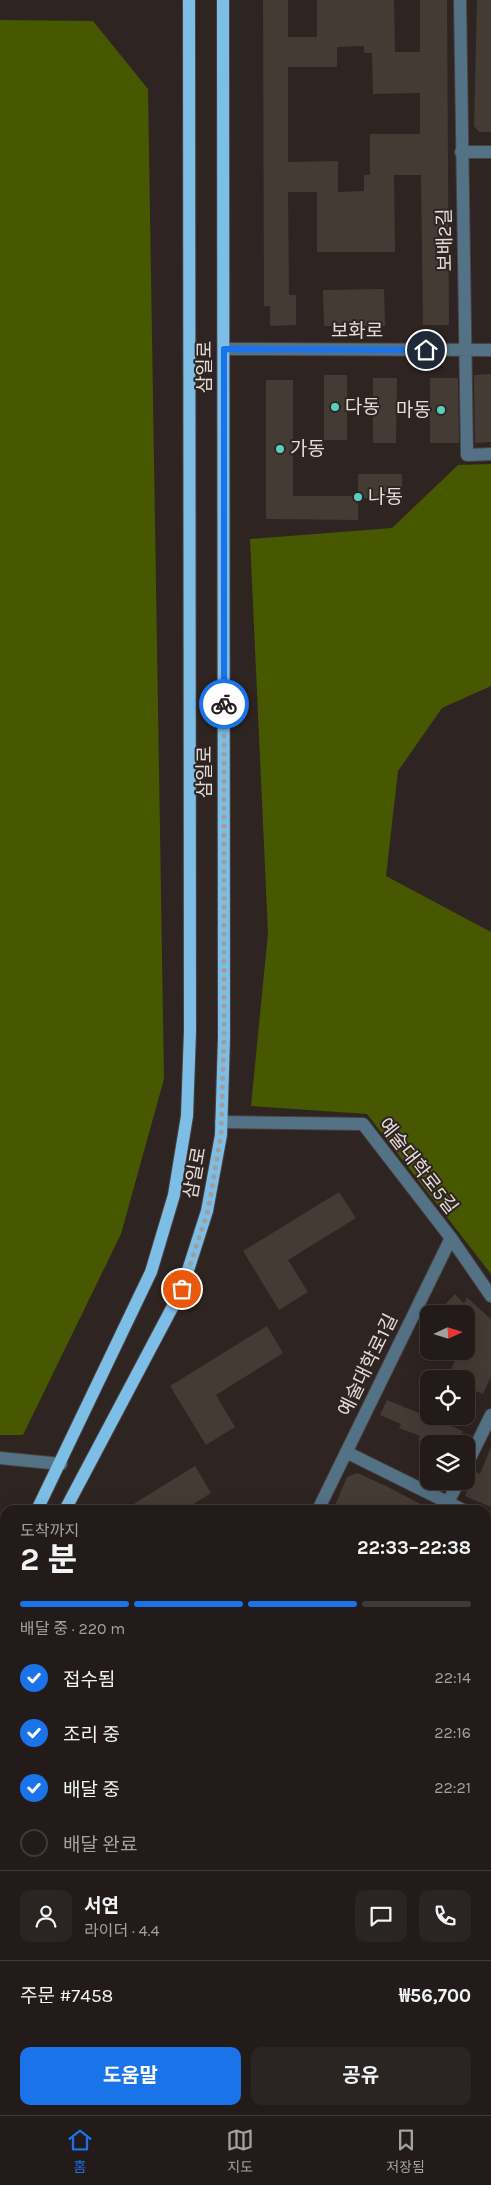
<!DOCTYPE html>
<html lang="ko">
<head>
<meta charset="utf-8">
<style>
	body { margin:0; font-family:Karla,"Noto Sans KR",sans-serif; background:#2a2422; color:#f1f3f6; height:100vh; display:flex; flex-direction:column; font-size:19px; white-space:nowrap }
	* { box-sizing:border-box; margin:0 }
	p { font-size:16px; color:#a2a1a2 }
	.icon { flex:none; width:28px; height:28px; fill:none; stroke:currentColor; stroke-width:2; stroke-linecap:round; stroke-linejoin:round }
	.map { position:relative; flex:1; overflow:hidden }
	.side { position:absolute; left:0px; top:1505px; width:491px; height:610px; display:flex; flex-direction:column; background:#221b19; border-radius:15px 15px 0 0; box-shadow:0 5px 20px #0002,0 0 0 1px #3f3938 }
	.side>* { flex:none }
	.needle { width:32px; rotate:86deg }
	.fabs { position:absolute; left:420px; top:1305px; display:grid; gap:10px }
	.fabs a { display:grid; place-items:center; width:55px; height:55px; border-radius:10px; background:#221b19; box-shadow:0 5px 20px #0002,0 0 0 1px #3f3938; font-size:25px }
	.pin { position:absolute; display:grid; place-items:center; width:42px; height:42px; color:#fff; margin:-21px; border:2px solid #fff; border-radius:50%; box-shadow:0 1px 5px #0007 }
	.courier { position:absolute; display:grid; place-items:center; width:50px; height:50px; margin:-25px; border:4px solid #1a73e8; border-radius:50%; background:#fff; color:#222; box-shadow:0 1px 6px #0007 }
	.summary em { font-style:normal; font-weight:700 }
	.summary div { display:flex; flex-direction:column-reverse }
	.summary { display:flex; align-items:center; justify-content:space-between; height:85px; padding:0 20px }
	h1 { font-size:32px; font-weight:700; line-height:38px }
	.bar { display:grid; grid-template-columns:repeat(4,1fr); gap:8px 5px; align-content:center; height:60px; padding:0 20px }
	.bar i { height:6px; border-radius:4px; background:#3f3938 }
	.bar .on { background:#1a73e8 }
	.bar p { grid-column:span 4 }
	.line { display:flex; align-items:center; gap:12px; padding:0 20px; border-top:1px solid #3f3938 }
	.line div { flex:1 }
	.round { display:grid; place-items:center; flex:none; width:52px; height:52px; border-radius:10px; background:#2a2422 }
	ol { padding:0 20px; list-style:none }
	li { display:flex; align-items:center; gap:15px; height:55px }
	li p { margin-inline-start:auto }
	li .icon { padding:5px; border-radius:50%; background:#1a73e8; color:#fff; stroke-width:4 }
	li:last-child { color:#a2a1a2 }
	li i { width:28px; height:28px; border:2px solid #3f3938; border-radius:50% }
	.button { display:flex; gap:10px; margin-top:auto; padding:10px 20px }
	.button a { flex:1; height:58px; border-radius:10px; background:#1a73e8; color:#fff; font-size:20px; font-weight:700; line-height:58px; text-align:center }
	.button a+a { background:#2a2422; color:#f1f3f6 }
	.tabs { display:flex; justify-content:space-around; align-items:center; height:70px; border-top:1px solid #3f3938; background:#221b19; font-size:14px; color:#a2a1a2 }
	.tabs a { display:grid; justify-items:center; gap:2px }
	.tabs .on { color:#1a73e8 }
	.map>svg:first-child { display:block }
</style>
</head>
<body>
<div class="map">
<svg width="491" height="2115" viewBox="0 0 491 2115">
	<rect width="100%" height="100%" fill="#2e2421"/>
	<path fill="#485800" d="M0 20 93 21 148 89 164 1079 121 1234 23 1435H0Z
		M491 464V686L442 708 398 771 386 876 491 932V1274L367 1114 251 1106 268 933 250 539 392 528 458 465Z"/>
	<path fill="#453b35" fill-rule="evenodd" d="M263 0H288V37H317V0H394L395 52H420V0H447L449 325H423L421 175H394L395 252H317V192H288L289 295H296V325L270 326V306H264ZM364 46V53H372L373 94 420 93V134H370V175H364V191L338 192V161L288 162V67H337V47Z
		M477 0H491V132H479L474 126Z
		M384 289 385 326H324L323 290Z
		M491 374V442L475 443 474 378 475 375Z
		M324 375H347V440H324Z
		M373 378H397L396 443H373Z
		M430 378H458L459 443H430Z
		M266 380H293V496H358V474H402V498H358V520L266 519Z
		M339 1192 356 1218 288 1260 308 1292 279 1310 243 1251Z
		M455 1294 463 1303 466 1301V1297L491 1319V1376L483 1394 466 1387V1379H447L459 1351H466V1314H436Z
		M267 1326 283 1353 216 1395 235 1427 206 1445 170 1386Z
		M387 1400 463 1431 458 1444H426L418 1440 420 1436 399 1428 401 1424 380 1415Z
		M491 1447V1507L465 1496 476 1472 480 1474Z
		M195 1466 211 1493 184 1510H124Z
		M357 1473 386 1486 432 1510H333L347 1477Z"/>
	<g fill="none" stroke-linecap="round" stroke-linejoin="round">
		<defs>
			<path id="minor" d="M460 0 467 455 491 454
				M461 152H491
				M224 349 491 350
				M221 1122 363 1124 451 1238 491 1296
				M346 1452 463 1510
				M0 1458 61 1464
				M466 1466 491 1415
				M318 1510 451 1238
				M444 1510 459 1481
				M486 1522 491 1525
				M0 1672 5 1673
				M486 1718H491
				M486 1807H491
				M486 1832H491
				M242 2110V2115
				M370 2110V2115"/>
			<path id="major" d="M37 1510 151 1272 174 1195 187 1116 190 1031 189 0
				M65 1510 182 1289 207 1211 221 1135 224 1038 223 0
				M0 1583 5 1573
				M0 1662 5 1645
				M0 2033 1 2115"/>
		</defs>
		<use href="#minor" stroke="#4b413e" stroke-width="14"/>
		<use href="#major" stroke="#4b413e" stroke-width="14"/>
		<use href="#minor" stroke="#547286" stroke-width="12"/>
		<use href="#major" stroke="#7dbee7" stroke-width="12"/>
	</g>
	<g fill="none" stroke-linecap="round" stroke-linejoin="round">
		<path stroke="#a49c99" stroke-width="5" stroke-dasharray="0 9" d="M182 1289 208 1211 221 1135 224 1038V704"/>
		<path stroke="#1a73e8" stroke-width="6" d="M224 704V349L426 350"/>
	</g>
	<g fill="#5acebd" stroke="#2e2421" stroke-width="2">
		<circle cx="335" cy="407" r="5"/>
		<circle cx="441" cy="410" r="5"/>
		<circle cx="280" cy="449" r="5"/>
		<circle cx="358" cy="497" r="5"/>
	</g>
	<g text-anchor="middle" dominant-baseline="central" stroke-width="4" stroke-linejoin="round" paint-order="stroke">
		<g font-size="19" fill="#e3dcd9" stroke="#2e2421">
			<text transform="translate(445 240) rotate(-91)">보배2길</text>
			<text x="357" y="331">보화로</text>
			<text transform="translate(205 367) rotate(-90)">삼일로</text>
			<text transform="translate(205 772) rotate(-90)">삼일로</text>
			<text transform="translate(418 1166) rotate(52)">예술대학로5길</text>
			<text transform="translate(195 1173) rotate(-80)">삼일로</text>
			<text transform="translate(368 1365) rotate(-64)">예술대학로1길</text>
		</g>
		<g font-size="19" fill="#e3dcd9" stroke="#2e2421" text-anchor="start">
			<text x="345" y="407">다동</text>
			<text x="431" y="410" text-anchor="end">마동</text>
			<text x="290" y="449">가동</text>
			<text x="368" y="497">나동</text>
		</g>
	</g>
</svg>
<div class="fabs">
<a><svg class="needle" viewBox="-14 -14 28 28"><path d="M0-13l5 13h-10z" fill="#e53935"/><path d="M0 13l5-13h-10z" fill="#a2a1a2"/></svg></a>
<a><svg class="icon" aria-label="locate" viewBox="0 0 24 24"><circle cx="12" cy="12" r="6"/><path d="M12 2v4M12 18v4M2 12h4M18 12h4"/></svg></a>
<a><svg class="icon" aria-label="layers" viewBox="0 0 24 24"><path d="M12 4l9 5-9 5-9-5zM3 14l9 5 9-5"/></svg></a>
</div>
<div class="pin" style="left:182px;top:1289px;background:#ea580c"><svg class="icon" aria-label="bag" viewBox="0 0 24 24"><path d="M5 8h14l-1 12H6zM9 8a3 3 0 0 1 6 0"/></svg></div>
<div class="pin" style="left:426px;top:350px;background:#1f2937"><svg class="icon" aria-label="home" viewBox="0 0 24 24"><path d="M3 11l9-7 9 7M6 9v11h12V9"/></svg></div>
<div class="courier" style="left:224px;top:704px"><svg class="icon" aria-label="bike" viewBox="0 0 24 24"><circle cx="6" cy="16" r="4"/><circle cx="18" cy="16" r="4"/><path d="M6 16l4-8h5l3 8M10 8l3 8H6M13 5h3"/></svg></div>
<section class="side">
<div class="summary"><div><h1>2 분</h1><p>도착까지</p></div><em>22:33–22:38</em></div>
<div class="bar"><i class="on"></i><i class="on"></i><i class="on"></i><i></i><p>배달 중 · 220 m</p></div>
<ol>
<li><svg class="icon" aria-label="check" viewBox="0 0 24 24"><path d="M5 12l5 5 9-10"/></svg>접수됨<p>22:14</p></li>
<li><svg class="icon" aria-label="check" viewBox="0 0 24 24"><path d="M5 12l5 5 9-10"/></svg>조리 중<p>22:16</p></li>
<li><svg class="icon" aria-label="check" viewBox="0 0 24 24"><path d="M5 12l5 5 9-10"/></svg>배달 중<p>22:21</p></li>
<li><i></i>배달 완료</li>
</ol>
<div class="line" style="height:90px"><a class="round"><svg class="icon" aria-label="person" viewBox="0 0 24 24"><circle cx="12" cy="8" r="4"/><path d="M4 21q1-7 8-7t8 7"/></svg></a><div><b>서연</b><p>라이더 · 4.4</p></div><a class="round"><svg class="icon" aria-label="chat" viewBox="0 0 24 24"><path d="M4 5h16v11H9l-5 4z"/></svg></a><a class="round"><svg class="icon" aria-label="phone" viewBox="0 0 24 24"><path d="M5 4h4l2 5-3 2q2 4 5 5l2-3 5 2v4C11 20 4 13 5 4z"/></svg></a></div>
<div class="line" style="height:65px"><div>주문 #7458</div><b>₩56,700</b></div>
<div class="button"><a>도움말</a><a>공유</a></div>
</section>
</div>
<nav class="tabs">
<a class="on"><svg class="icon" aria-label="home" viewBox="0 0 24 24"><path d="M3 11l9-7 9 7M6 9v11h12V9"/></svg>홈</a>
<a><svg class="icon" aria-label="map" viewBox="0 0 24 24"><path d="M3 6l6-2 6 2 6-2v14l-6 2-6-2-6 2zM9 4v14M15 6v14"/></svg>지도</a>
<a><svg class="icon" aria-label="saved" viewBox="0 0 24 24"><path d="M7 4h10v16l-5-4-5 4z"/></svg>저장됨</a>
</nav>
</body>
</html>
